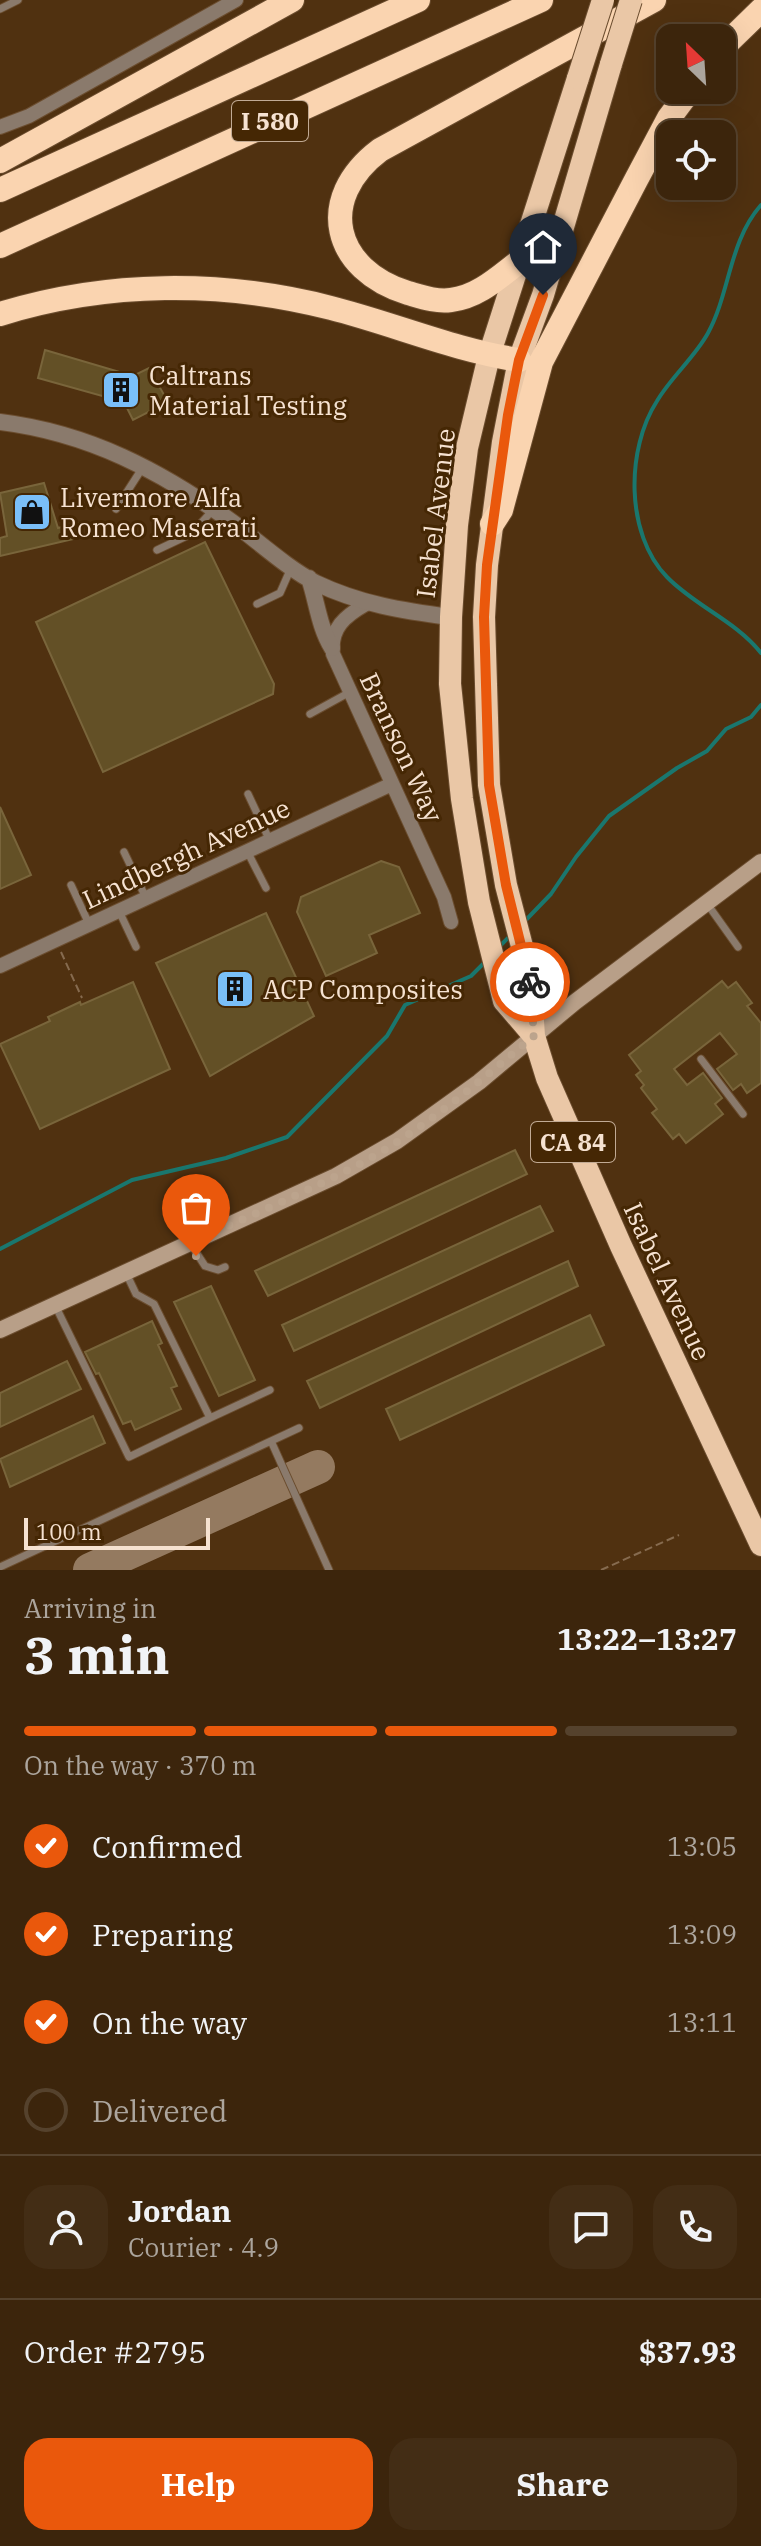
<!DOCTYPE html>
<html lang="en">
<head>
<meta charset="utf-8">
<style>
	body { margin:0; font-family:"IBM Plex Serif",serif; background:#432d15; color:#f1f3f6; height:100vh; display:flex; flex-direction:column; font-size:30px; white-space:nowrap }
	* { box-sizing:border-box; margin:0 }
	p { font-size:26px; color:#aca59d }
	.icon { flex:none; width:44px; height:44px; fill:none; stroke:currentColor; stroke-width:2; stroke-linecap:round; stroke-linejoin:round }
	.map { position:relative; height:1570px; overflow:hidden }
	.drawer { display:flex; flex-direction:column; background:#3c250c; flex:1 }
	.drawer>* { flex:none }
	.needle { width:52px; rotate:335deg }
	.buttons { position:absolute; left:656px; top:24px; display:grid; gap:16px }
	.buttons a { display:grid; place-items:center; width:80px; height:80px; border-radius:16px; background:#3c250c; box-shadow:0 8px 32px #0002,0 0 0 2px #55422d; font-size:40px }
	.scale { position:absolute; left:24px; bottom:20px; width:186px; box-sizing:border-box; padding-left:8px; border:4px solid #f6e2d1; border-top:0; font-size:22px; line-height:28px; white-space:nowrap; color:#f6e2d1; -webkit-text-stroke:6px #452704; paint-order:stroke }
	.pin { position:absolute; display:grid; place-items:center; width:68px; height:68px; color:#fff; margin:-82px -34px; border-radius:50% 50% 50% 0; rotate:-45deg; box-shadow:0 0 8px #0007 }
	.pin .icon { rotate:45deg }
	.courier { position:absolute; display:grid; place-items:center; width:80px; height:80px; margin:-40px; border:6px solid #ea580c; border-radius:50%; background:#fff; color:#222; box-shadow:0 2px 10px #0007 }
	.head em { font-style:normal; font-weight:700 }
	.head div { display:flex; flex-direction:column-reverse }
	.head { display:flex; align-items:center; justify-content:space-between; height:136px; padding:0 24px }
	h1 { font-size:52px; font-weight:700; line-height:60px }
	.bar { display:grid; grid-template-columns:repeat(4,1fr); gap:12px 8px; align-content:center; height:96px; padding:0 24px }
	.bar i { height:10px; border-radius:6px; background:#55422d }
	.bar .on { background:#ea580c }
	.bar p { grid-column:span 4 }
	.line { display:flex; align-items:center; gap:20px; padding:0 24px; border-top:2px solid #55422d }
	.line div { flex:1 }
	.round { display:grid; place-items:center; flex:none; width:84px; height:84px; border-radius:24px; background:#432d15 }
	ol { padding:0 24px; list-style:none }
	li { display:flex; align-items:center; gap:24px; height:88px }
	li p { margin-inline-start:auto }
	li .icon { padding:8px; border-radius:50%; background:#ea580c; color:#fff; stroke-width:4 }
	li:last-child { color:#aca59d }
	li i { width:44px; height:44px; border:4px solid #55422d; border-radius:50% }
	.cta { display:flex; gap:16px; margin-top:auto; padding:16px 24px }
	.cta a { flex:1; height:92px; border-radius:24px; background:#ea580c; color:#fff; font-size:32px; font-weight:700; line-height:92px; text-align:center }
	.cta a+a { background:#432d15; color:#f1f3f6 }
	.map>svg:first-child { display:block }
</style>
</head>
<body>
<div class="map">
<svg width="761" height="1570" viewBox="0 0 761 1570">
	<rect width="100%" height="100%" fill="#503110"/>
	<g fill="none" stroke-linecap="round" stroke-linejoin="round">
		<path stroke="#1a776e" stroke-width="4" d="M761 205C729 241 730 293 708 333 695 357 671 377 657 401 626 449 625 534 667 577 695 606 736 621 761 653
			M523 923 551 894 576 857 609 816 677 768 707 751 726 729 751 717 761 705
			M497 949 511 935
			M0 1249 132 1180 226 1158 287 1137 387 1036 405 1005 471 976 486 961"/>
		<path stroke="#947a60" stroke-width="34" d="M90 1570 318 1467"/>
	</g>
	<path fill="#635026" stroke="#79653b" stroke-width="2" d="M45 350 133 376 149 368 168 402 133 420 124 402 38 378Z
		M44 483 58 528 79 523 82 537 0 556V538L7 536 0 493Z
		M205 542 274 684 273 694 103 772 36 622Z
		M0 807 31 875 0 889Z
		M381 861 399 867 420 913 369 935 377 953 326 976 297 912 301 897Z
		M266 913 314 1016 210 1076 156 963Z
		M722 981 728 988 736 982 752 1003 747 1006 761 1023V1083L747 1093 741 1084 733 1090 717 1069 737 1054 720 1033 674 1069 687 1085 703 1073 722 1098 715 1104 723 1114 686 1143 679 1134 673 1139 652 1113 657 1109 641 1088 644 1085 636 1075 641 1071 629 1055Z
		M133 982 170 1069 40 1129 0 1044 50 1021 48 1017 80 1002 81 1005Z
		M515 1150 527 1174 268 1296 255 1271Z
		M540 1206 553 1231 294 1351 282 1325Z
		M568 1261 578 1286 320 1408 307 1381Z
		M211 1286 255 1380 219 1396 174 1302Z
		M590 1315 604 1345 400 1440 386 1409Z
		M152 1321 162 1343 158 1345 177 1386 171 1388 181 1409 135 1430 131 1421 123 1424 99 1373 96 1374 85 1352Z
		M67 1361 81 1389 0 1427V1393Z
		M93 1416 105 1443 10 1487 0 1459Z"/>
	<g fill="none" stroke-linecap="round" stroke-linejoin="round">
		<defs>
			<path id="service" d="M0 9 18 0
				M116 509 143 467
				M157 550 191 534 212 511
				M257 604 280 593 291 568
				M310 714 350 692
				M248 794 270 841
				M247 851 266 888
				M124 852 146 898
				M71 885 89 924
				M708 905 738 947
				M119 911 136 947
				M701 1059 743 1114
				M190 1243 205 1266 218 1270 225 1267
				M55 1305 129 1457 210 1418 154 1304 136 1294 126 1273
				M210 1418 270 1390
				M271 1441 329 1570
				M0 1567 299 1428"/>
			<path id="minor" d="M0 127 29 116 236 0
				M366 604C345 616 330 628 333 654L444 897 451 922
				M0 966 392 784"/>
			<path id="tertiary" d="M0 422C89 433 161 471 232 522 259 542 287 568 316 583 360 604 403 611 451 617
				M309 578C317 602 319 627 332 648"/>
			<path id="secondary" d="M0 1330 336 1176 397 1141 479 1082 575 1002 761 862"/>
			<path id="trunk" d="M611 64 543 295 519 360 503 442 487 565 484 617 489 785 506 885 530 977 534 1036 547 1078 621 1246 761 1545
				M534 1036 504 1001 479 902 462 799 450 684 451 617 457 525 467 448 489 356 578 78"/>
			<path id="motorway" d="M722 48 761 10
				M0 161 292 0
				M0 190 418 0
				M0 246 541 0
				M520 261C499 277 478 297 451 300 436 302 422 297 408 293 333 270 315 199 380 150L654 0
				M0 314C107 281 222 280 331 308 394 324 454 350 519 360
				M492 524 501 510 541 362 636 180 669 118 690 90"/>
		</defs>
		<use href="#service" stroke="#6b4d2f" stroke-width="9"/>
		<use href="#minor" stroke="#6b4d2f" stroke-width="16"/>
		<use href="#tertiary" stroke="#6b4d2f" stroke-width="18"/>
		<use href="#secondary" stroke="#6b4d2f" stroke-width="18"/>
		<use href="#trunk" stroke="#6b4d2f" stroke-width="24"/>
		<use href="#motorway" stroke="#6b4d2f" stroke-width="26"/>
		<path stroke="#866b4f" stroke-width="2" stroke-dasharray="8 4" stroke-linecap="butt" d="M61 952 82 998
			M601 1570 679 1535"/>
		<use href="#service" stroke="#8a7a6c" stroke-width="7"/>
		<use href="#minor" stroke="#8a7a6c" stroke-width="14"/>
		<use href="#tertiary" stroke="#8a7a6c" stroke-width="16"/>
		<use href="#secondary" stroke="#b89f88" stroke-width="16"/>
		<use href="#trunk" stroke="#eac7a6" stroke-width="22"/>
		<use href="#motorway" stroke="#fad4b0" stroke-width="24"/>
		<defs>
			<path id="trunk-bridge" d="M611 64 631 0
				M578 78 603 0"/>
		</defs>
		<use href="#trunk-bridge" stroke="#6b4d2f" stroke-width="24" stroke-linecap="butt"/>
		<use href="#trunk-bridge" stroke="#eac7a6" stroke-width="22"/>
	</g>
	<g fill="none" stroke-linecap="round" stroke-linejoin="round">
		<path stroke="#bca48d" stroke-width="8" stroke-dasharray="0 14.4" d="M196 1256 190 1243C249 1216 310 1191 367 1160 428 1126 481 1080 534 1036L530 982"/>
		<path stroke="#ea580c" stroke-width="10" d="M530 982 506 885 489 785 484 617 487 565 508 415 519 360 543 295"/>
	</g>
	<defs>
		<symbol id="building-square" viewBox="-11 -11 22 22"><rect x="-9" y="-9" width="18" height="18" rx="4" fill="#7abff8" stroke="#452704"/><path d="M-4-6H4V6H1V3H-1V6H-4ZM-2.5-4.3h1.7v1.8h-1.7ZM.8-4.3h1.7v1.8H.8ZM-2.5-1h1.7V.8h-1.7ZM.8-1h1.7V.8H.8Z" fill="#111"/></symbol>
		<symbol id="shop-square" viewBox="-11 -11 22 22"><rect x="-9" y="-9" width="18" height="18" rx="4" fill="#7abff8" stroke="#452704"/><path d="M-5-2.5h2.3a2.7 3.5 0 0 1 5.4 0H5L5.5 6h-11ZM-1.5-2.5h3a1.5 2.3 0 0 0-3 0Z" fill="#111"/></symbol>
	</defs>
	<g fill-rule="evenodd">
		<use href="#building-square" x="99" y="368" width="44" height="44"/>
		<use href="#shop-square" x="10" y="490" width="44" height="44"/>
		<use href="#building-square" x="213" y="967" width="44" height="44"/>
	</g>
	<g text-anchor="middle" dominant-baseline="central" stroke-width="6" stroke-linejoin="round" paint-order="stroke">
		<g fill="#452704" stroke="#c1aa94" stroke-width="2">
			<rect x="232" y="101" width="76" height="40" rx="6"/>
			<rect x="531" y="1122" width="84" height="40" rx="6"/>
		</g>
		<g font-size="24" font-weight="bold" fill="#f6e2d1">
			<text x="270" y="121">I 580</text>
			<text x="573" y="1142">CA 84</text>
		</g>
		<g font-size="26" fill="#f6e2d1" stroke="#452704" text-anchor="start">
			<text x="149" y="375">Caltrans<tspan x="149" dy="30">Material Testing</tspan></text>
			<text x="60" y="497">Livermore Alfa<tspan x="60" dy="30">Romeo Maserati</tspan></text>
			<text x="263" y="989">ACP Composites</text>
		</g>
		<g font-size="26" fill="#f6e2d1" stroke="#452704">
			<text transform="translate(435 513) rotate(-83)">Isabel Avenue</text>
			<text transform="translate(402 747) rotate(65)">Branson Way</text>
			<text transform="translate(186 853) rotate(-25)">Lindbergh Avenue</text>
			<text transform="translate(668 1281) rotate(65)">Isabel Avenue</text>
		</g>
	</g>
</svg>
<div class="buttons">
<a><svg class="needle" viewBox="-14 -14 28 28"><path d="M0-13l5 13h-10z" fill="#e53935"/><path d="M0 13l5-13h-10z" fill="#aca59d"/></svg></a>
<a><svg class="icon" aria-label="locate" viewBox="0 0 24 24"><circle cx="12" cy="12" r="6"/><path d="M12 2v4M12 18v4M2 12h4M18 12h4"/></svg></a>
</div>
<div class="scale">100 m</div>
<div class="pin" style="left:196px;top:1256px;background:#ea580c"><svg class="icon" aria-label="bag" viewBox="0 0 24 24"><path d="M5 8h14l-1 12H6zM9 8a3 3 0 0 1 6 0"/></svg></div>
<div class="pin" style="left:543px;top:295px;background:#1f2937"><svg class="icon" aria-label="home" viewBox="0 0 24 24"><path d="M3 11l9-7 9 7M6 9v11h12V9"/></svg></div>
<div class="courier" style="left:530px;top:982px"><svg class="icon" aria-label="bike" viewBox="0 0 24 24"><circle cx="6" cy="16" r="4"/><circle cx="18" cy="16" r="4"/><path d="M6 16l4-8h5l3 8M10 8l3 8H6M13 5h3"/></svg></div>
</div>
<section class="drawer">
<div class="head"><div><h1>3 min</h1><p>Arriving in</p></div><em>13:22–13:27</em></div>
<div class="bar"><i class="on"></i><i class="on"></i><i class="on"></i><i></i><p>On the way · 370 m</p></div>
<ol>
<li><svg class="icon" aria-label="check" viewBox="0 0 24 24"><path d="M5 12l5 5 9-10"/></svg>Confirmed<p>13:05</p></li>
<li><svg class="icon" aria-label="check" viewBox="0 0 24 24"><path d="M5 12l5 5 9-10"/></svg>Preparing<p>13:09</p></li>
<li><svg class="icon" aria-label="check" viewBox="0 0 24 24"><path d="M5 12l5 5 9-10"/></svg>On the way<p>13:11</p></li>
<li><i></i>Delivered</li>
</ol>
<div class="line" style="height:144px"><a class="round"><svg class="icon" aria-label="person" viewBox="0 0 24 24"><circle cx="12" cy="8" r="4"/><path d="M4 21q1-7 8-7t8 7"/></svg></a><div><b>Jordan</b><p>Courier · 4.9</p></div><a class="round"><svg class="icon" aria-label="chat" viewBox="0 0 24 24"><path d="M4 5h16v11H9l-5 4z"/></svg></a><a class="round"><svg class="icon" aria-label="phone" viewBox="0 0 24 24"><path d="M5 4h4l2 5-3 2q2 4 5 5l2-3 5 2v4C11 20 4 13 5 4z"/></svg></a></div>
<div class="line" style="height:104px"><div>Order #2795</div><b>$37.93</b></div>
<div class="cta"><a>Help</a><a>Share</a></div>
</section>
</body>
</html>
